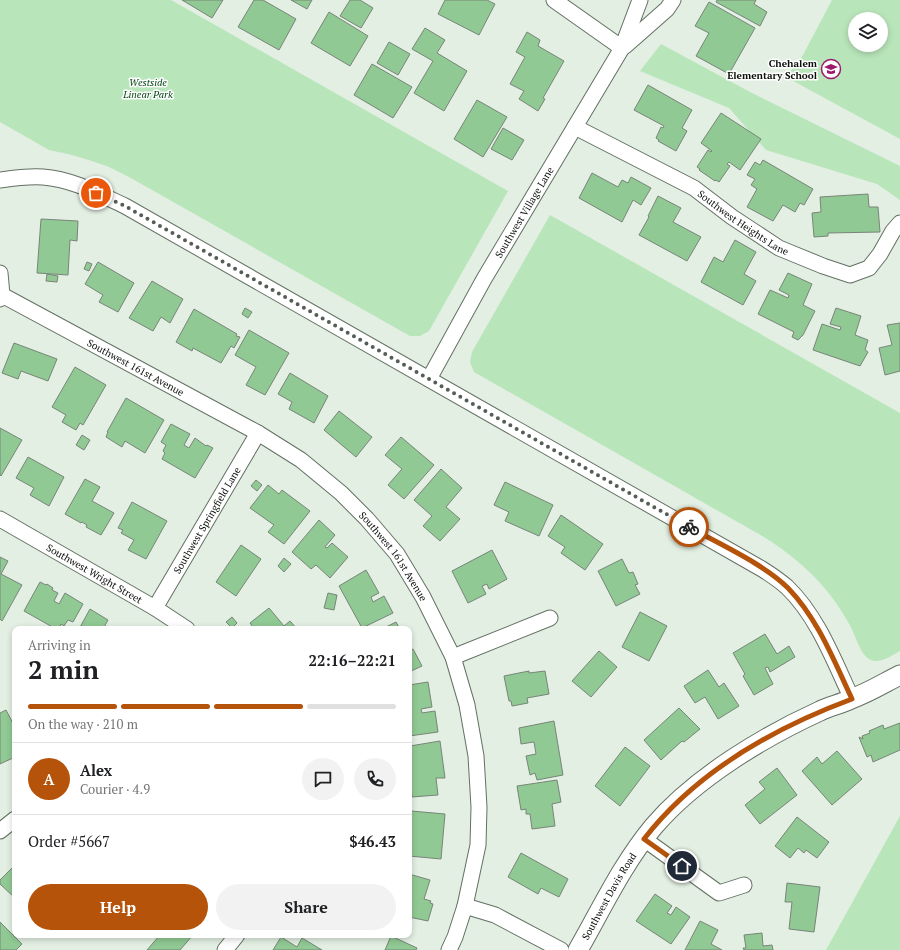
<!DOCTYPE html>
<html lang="en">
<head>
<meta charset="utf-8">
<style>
	body { margin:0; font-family:"PT Serif",serif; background:#f2f2f2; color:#202124; height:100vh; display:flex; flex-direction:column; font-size:15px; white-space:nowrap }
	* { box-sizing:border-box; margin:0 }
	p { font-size:13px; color:#757577 }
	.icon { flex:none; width:22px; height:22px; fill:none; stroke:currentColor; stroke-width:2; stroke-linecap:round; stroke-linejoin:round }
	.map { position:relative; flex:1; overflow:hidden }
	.drawer { position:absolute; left:12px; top:626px; width:400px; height:312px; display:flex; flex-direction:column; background:#fff; border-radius:8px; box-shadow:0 2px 6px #0003 }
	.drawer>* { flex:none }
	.fabs { position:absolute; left:848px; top:12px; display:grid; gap:8px }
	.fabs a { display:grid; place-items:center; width:40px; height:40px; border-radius:50%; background:#fff; box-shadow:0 2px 6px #0003; font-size:20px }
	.pin { position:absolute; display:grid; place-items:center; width:34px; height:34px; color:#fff; margin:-17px; border:2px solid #fff; border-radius:50%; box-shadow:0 1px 4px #0007 }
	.courier { position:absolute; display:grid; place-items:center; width:40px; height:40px; margin:-20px; border:3px solid #b45309; border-radius:50%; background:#fff; color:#222; box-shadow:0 1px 5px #0007 }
	.head em { font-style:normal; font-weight:700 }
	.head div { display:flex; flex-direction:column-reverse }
	.head { display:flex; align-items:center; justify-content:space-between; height:68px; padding:0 16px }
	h1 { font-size:26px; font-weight:700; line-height:30px }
	.bar { display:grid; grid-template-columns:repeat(4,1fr); gap:6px 4px; align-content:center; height:48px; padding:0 16px }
	.bar i { height:5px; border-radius:3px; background:#e0e0e0 }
	.bar .current { background:#b45309 }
	.bar p { grid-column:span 4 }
	.line { display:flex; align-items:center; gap:10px; padding:0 16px; border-top:1px solid #e0e0e0 }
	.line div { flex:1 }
	.round { display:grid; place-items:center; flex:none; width:42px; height:42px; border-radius:21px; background:#f2f2f2 }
	.cta { display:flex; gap:8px; margin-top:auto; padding:8px 16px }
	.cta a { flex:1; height:46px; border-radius:24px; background:#b45309; color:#fff; font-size:16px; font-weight:700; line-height:46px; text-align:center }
	.cta a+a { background:#f2f2f2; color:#202124 }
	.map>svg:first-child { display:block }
</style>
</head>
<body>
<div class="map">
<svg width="900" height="950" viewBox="0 0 900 950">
	<rect width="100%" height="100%" fill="#e2efe2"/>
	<path fill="#b9e5bb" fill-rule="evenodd" d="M0 0H171L508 191 429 331 420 336H410L129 177 109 167 89 160 68 154 49 150 0 122Z
		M832 0H900V139L786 77 803 55ZM855 19H881V45H855Z
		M661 44 750 92 900 166V200L877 184 766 150 729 108 640 71Z
		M550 215 900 413V651C891 656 879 665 869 659 860 654 854 631 848 622 842 611 835 601 827 591 809 569 788 552 764 537L474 372 470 362 472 352Z
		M900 816V950H826Z"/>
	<path fill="#90c993" stroke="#788579" d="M182 0H223L212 18Z
		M254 0H263L296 19 279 50 238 27Z
		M291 0H312L307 9Z
		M350 0H360L373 8 361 28 340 16Z
		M445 0H487L495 4 479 35 438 14Z
		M717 0H756L754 4 767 12 760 26 716 2Z
		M709 2 755 28 729 74 696 56 709 33 695 26Z
		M329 12 368 36 350 66 311 43Z
		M425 28 445 40 437 53 467 71 444 111 414 93 433 61 412 49Z
		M527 32 540 40 538 46 564 61 543 98 545 99 538 111 519 99 524 91 510 84 525 57 516 52Z
		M389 42 410 54 398 75 377 63Z
		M372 64 412 87 393 118 354 95Z
		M648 85 692 110 682 128 687 131 676 151 658 141 659 140 656 138 661 127 663 128 664 126 634 110Z
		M477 100 507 117 483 157 454 139Z
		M721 113 761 139 740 170 729 162 727 164 730 166 719 182 716 180 715 181 699 170 700 169 697 167 708 150 711 152 712 151 701 143Z
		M503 128 524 140 512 160 491 149Z
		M763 160 813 189 804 205 800 203 795 212 783 205 773 221 747 207 757 189 751 185 755 179 747 175 755 162 760 165Z
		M592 173 618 187 622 180 628 183 631 177 651 188 641 205 633 200 622 222 579 198Z
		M868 194 869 207H878L880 232 828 233V236L814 237 812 213 821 212 820 197Z
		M658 196 681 208 673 222 701 237 687 261 639 235 649 217 648 216Z
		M41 219 78 221 77 241 70 240 68 275 37 273Z
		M735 240 756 252 744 274 756 281 743 305 701 282 714 257 723 262Z
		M87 262 92 264 89 271 84 269Z
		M98 262 134 283 118 312 99 302 103 295 85 284Z
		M788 273 812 284 803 305 815 311 803 335 798 340 792 337 794 332 758 314 770 290 788 298 789 295 779 290Z
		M47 274 58 276 57 282 46 281Z
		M152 281 183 299 170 323 161 317 153 331 129 318Z
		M245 308 252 312 248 318 242 314Z
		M836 308 861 316 855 335 868 340 865 350 868 352 860 366 813 350 822 324 840 330 841 327 830 324Z
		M194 309 237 334 236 336 240 337 234 348 231 346 221 363 193 348 192 351 176 342Z
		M900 323V371L885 375 879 348 892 345 887 325Z
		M249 330 289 353 265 395 246 385 256 367 235 355Z
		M14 343 57 359 48 381 21 371 18 379 2 373Z
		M75 367 106 385 83 425 80 423 76 430 62 422 66 415 52 407Z
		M290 373 328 396 314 423 289 409 292 402 278 394Z
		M126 398 164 420 145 453 125 441 122 447 106 437 108 432H107Z
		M339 411 372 437 356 457 324 430Z
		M171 424 190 434 184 445 189 448 195 438 206 446 207 445 213 448 195 478 162 459 165 453 163 451 166 445 161 442Z
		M0 428 22 440 1 476 0 475Z
		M82 435 90 440 84 450 76 445Z
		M401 437 434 465 404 499 388 485 402 469 385 455Z
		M28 457 64 477 49 506 30 495 34 488 16 478Z
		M441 469 462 488 446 507 460 519 440 541 423 526 432 516 414 500Z
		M85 479 100 487 92 501 114 513 101 535 86 527 87 525 82 522 81 523 65 514Z
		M256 480 262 485 257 491 251 486Z
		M505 482 553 505 539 536 505 521 509 512 494 505Z
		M268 485 279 494 282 490 310 511 284 544 268 532 274 525 250 508Z
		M132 502 167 521 146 559 128 550 134 540 121 533 123 530 118 528Z
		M561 515 603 544 585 570 561 553 565 547 548 536Z
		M319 520 335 535 325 547 327 548 332 543 348 557 330 578 316 565 311 569 292 552Z
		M241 545 261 559 236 596 216 582Z
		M492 550 507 579 489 589 487 584 482 586 486 594 468 603 452 571Z
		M0 557 8 561 1 574 22 585 2 621 0 619Z
		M284 558 291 564 284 572 278 566Z
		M622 559 629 573 633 572 638 584 635 585 640 594 616 606 598 571Z
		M366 570 379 593 371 597 373 602 384 596 393 613 362 628 339 586Z
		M40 582 46 585 47 584 53 588 52 590 58 593 54 601 59 604 65 593 83 604 73 622 68 620 64 626 61 624 59 629H56L24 611Z
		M328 593 337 595 334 610 324 608Z
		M269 608 284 626 290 621 297 629H254L250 623Z
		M90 609 108 620 103 629H79Z
		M640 612 667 626 649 661 622 647Z
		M232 617 237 623 232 628 226 622Z
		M396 622 400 629H382Z
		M765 634 777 654 789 646 795 657 770 672 768 667 765 668 773 684 754 695 743 676 745 674 733 653Z
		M413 649 422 666 409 672V651Z
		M599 651 617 667 591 697 572 681Z
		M708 670 719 687 724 683 739 706 718 719 705 697 695 703 684 686Z
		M529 671V673L545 671 549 694 527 698 528 703 512 706 511 701H509L504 676Z
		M428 682 432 707 421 709 422 713 435 711 438 732 409 736V685Z
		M679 708 700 729 684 742 682 741 661 760 644 740Z
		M6 710 15 727V757L0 764V713Z
		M554 721 563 775 537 780 535 773 530 775 526 756 536 754 534 742 521 744 519 728Z
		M900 723V750L873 762 871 755 867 757 859 737 863 739 862 736 870 733 869 731 883 725 884 729Z
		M440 741 445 778H436L438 795 412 797 409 771 410 746Z
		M625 747 650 766 620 806 595 786Z
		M837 751 862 779 832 805 802 771 817 757 822 764Z
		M777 768 797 795 760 824 745 805 765 789 759 782Z
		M557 780 561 802 552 804 555 826 532 829 530 814H526V809L521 810 517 786Z
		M411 811 445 814 441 859 409 856V833Z
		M797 817 829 842 817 858 806 850 804 853 798 848 790 858 775 846Z
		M521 853 568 879 559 897 541 888 538 894 508 877Z
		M13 867 15 869V898L0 884V880Z
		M409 874 430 880 424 899 431 901 430 903 433 904 428 921 409 917Z
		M787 883 820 887 814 932 789 929 792 902H785Z
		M655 894 672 906 667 913 671 915 676 907 690 917 671 944 636 921Z
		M700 921 718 930 711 944 722 950H685Z
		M0 922 22 944 16 950H0Z
		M762 933 763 946 772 945 773 950H744L743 948H746L744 935Z
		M160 935H193L180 950H147Z
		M391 936 417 948 416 950H385Z
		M281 937 297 947 302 938 322 950H273Z"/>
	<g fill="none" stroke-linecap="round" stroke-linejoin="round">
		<defs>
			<g id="minor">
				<path d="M554 0 622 48"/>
				<path d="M625 46 667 9 673 0"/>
				<path id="s1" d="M575 127 694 188 732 217 779 248 823 266 850 275 869 268 880 254 893 231 900 223"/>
				<path d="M0 180C14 178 29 176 43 177 72 179 99 194 125 206L762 569C770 574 779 580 787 587 818 617 834 661 852 699"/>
				<path d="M0 273 2 295 0 299"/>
				<path id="s2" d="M2 295 258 433 301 460 341 493 367 519 397 554 423 597 453 657 467 705 476 756 479 807 478 845 465 906 455 937 449 950"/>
				<path id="s3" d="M429 379 484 279 622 48 640 0"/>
				<path id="s4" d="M0 519 155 608 187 629"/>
				<path id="s5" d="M155 608 258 433"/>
				<path d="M453 657 550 618"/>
				<path d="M0 831 15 819"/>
				<path d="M644 839 719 893 744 885"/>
				<path d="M465 906 495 915 561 950"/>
				<path d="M225 950 237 935"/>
			</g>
			<g id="tertiary">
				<path id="s6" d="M578 950C602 908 623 863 654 826 695 778 763 737 820 711 830 706 841 704 851 699 868 693 884 683 900 675"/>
			</g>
		</defs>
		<use href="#minor" stroke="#647064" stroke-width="17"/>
		<use href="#tertiary" stroke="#647064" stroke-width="21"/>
		<use href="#minor" stroke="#fff" stroke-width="15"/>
		<use href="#tertiary" stroke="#fff" stroke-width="19"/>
	</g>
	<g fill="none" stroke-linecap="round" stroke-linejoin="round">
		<path stroke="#565d56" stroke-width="4" stroke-dasharray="0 7.2" d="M96 193 125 206 689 527"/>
		<path stroke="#b45309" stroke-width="5" d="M682 866 644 839C696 772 774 728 852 699 834 661 818 619 788 588 764 564 719 544 689 527"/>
	</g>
	<defs>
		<symbol id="school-ring" viewBox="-11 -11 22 22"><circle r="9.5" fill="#fff" stroke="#9d196a" stroke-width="1.5"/><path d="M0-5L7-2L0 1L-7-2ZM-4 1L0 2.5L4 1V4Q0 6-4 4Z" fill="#9d196a"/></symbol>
	</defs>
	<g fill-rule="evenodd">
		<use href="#school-ring" x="820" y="58" width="22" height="22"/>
	</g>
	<g text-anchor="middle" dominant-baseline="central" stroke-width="3" stroke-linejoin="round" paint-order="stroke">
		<g font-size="10" font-weight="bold" fill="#0b0f0b" stroke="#fff" text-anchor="end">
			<text x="817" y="63">Chehalem<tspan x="817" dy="12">Elementary School</tspan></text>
		</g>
		<g font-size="10" font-style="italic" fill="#044513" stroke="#fff">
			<text x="148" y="82">Westside<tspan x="148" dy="12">Linear Park</tspan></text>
		</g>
		<g font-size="10" fill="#0b0f0b" stroke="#fff">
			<text stroke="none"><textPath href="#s3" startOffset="192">Southwest Village Lane</textPath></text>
			<text stroke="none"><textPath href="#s1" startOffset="194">Southwest Heights Lane</textPath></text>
			<text stroke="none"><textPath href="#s2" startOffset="152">Southwest 161st Avenue</textPath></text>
			<text stroke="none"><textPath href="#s5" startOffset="102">Southwest Springfield Lane</textPath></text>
			<text stroke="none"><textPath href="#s2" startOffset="476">Southwest 161st Avenue</textPath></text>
			<text stroke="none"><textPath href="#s4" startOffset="109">Southwest Wright Street</textPath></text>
			<text stroke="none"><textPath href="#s6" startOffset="62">Southwest Davis Road</textPath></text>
		</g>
	</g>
</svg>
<div class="fabs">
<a><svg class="icon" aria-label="layers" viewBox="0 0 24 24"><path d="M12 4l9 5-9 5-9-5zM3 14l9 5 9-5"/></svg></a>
</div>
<div class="pin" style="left:96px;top:193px;background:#ea580c"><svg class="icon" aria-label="bag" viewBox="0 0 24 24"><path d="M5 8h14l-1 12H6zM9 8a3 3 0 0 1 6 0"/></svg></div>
<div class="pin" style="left:682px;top:866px;background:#1f2937"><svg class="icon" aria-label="home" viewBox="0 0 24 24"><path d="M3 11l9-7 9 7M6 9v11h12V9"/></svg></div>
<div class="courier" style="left:689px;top:527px"><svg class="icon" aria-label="bike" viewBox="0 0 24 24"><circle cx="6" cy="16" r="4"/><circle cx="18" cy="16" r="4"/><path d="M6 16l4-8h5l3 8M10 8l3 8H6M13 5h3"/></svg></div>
<section class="drawer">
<div class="head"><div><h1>2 min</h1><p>Arriving in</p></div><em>22:16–22:21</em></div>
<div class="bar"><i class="current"></i><i class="current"></i><i class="current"></i><i></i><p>On the way · 210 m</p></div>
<div class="line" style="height:72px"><b class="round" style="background:#b45309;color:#fff">A</b><div><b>Alex</b><p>Courier · 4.9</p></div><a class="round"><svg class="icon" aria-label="chat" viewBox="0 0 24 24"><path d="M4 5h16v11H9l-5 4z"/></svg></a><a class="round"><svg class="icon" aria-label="phone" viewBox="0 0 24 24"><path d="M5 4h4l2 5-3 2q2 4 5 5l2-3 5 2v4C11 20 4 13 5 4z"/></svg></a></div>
<div class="line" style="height:52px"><div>Order #5667</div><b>$46.43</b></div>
<div class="cta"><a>Help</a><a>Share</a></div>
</section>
</div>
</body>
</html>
